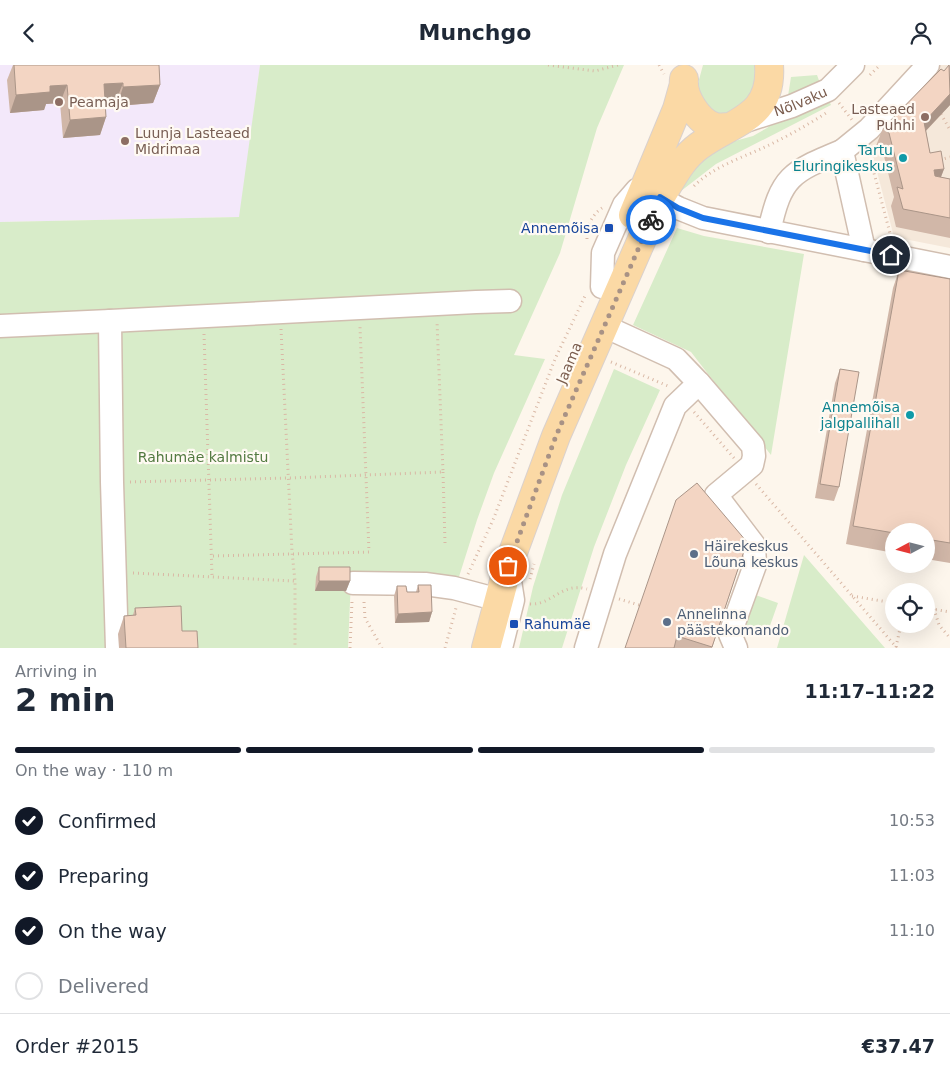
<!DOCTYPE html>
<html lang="en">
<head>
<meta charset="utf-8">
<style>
	body { margin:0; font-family:"DejaVu Sans",sans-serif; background:#f6f6f7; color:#1f2937; height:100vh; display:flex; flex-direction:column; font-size:19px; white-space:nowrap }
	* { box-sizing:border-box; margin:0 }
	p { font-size:16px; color:#747a83 }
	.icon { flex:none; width:28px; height:28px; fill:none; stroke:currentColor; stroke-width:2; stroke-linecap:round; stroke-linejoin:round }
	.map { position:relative; height:583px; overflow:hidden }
	.details { display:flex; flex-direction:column; background:#fff; flex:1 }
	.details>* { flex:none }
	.needle { width:32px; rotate:263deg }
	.fabs { position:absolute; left:885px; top:458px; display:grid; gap:10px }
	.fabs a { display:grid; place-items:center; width:50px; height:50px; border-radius:50%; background:#fff; box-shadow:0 5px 20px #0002; font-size:25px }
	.pin { position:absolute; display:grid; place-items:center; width:42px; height:42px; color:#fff; margin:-21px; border:2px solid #fff; border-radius:50%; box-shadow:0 1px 5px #0007 }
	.courier { position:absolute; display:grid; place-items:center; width:50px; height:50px; margin:-25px; border:4px solid #1a73e8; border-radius:50%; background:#fff; color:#222; box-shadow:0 1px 6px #0007 }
	.headline em { font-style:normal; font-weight:600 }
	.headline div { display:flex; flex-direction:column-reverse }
	.headline { display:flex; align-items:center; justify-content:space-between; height:85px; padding:0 15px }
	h1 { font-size:32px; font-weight:600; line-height:38px }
	.bar { display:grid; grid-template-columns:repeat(4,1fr); gap:8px 5px; align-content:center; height:60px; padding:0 15px }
	.bar i { height:6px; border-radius:4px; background:#e0e1e3 }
	.bar .current { background:#111827 }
	.bar p { grid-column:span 4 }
	.line { display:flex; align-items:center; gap:12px; padding:0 15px; border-top:1px solid #e0e1e3 }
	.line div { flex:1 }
	ol { padding:0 15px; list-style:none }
	li { display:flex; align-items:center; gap:15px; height:55px }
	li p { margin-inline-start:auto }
	li .icon { padding:5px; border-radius:50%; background:#111827; color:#fff; stroke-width:4 }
	li:last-child { color:#747a83 }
	li i { width:28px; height:28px; border:2px solid #e0e1e3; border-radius:50% }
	header { display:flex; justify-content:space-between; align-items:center; height:65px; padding:0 15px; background:#fff; font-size:22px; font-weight:600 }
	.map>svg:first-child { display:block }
</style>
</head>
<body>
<header><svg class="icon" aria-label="back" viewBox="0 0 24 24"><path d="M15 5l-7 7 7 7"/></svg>Munchgo<svg class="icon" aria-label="person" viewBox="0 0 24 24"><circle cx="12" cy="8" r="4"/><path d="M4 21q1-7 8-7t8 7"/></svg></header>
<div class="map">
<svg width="950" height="583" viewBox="0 0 950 583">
	<rect width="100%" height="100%" fill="#fdf6ec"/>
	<path fill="#f5e8da" d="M931 0H950V183L894 172 868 72Z"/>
	<path fill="#f3e8fa" d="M0 0H260L240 152 0 157Z"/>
	<path fill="#d8ecc9" d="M260 0H624L597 63 560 188 514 290 545 294 494 408 477 455 457 518 351 514 348 583H0V157L239 152Z
		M703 0H757L761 13 742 44 717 51 710 50 697 22Z
		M817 10 821 21 788 31 791 12Z
		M828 33 831 40 716 99 681 126 682 114 691 104 724 79 753 71 767 63 776 55Z
		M677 163 704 171 804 189 771 390 691 287 633 260Z
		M614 304 660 325 626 400 594 482 562 583H519L533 522 562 430Z
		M804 490 885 583H777Z
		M747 527 778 538 766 572 735 561Z"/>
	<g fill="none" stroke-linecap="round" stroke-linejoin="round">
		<defs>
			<g id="minor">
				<path id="s1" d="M742 57 792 41 828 25 853 0"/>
				<path d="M660 133 678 143 703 153 950 202"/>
				<path d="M769 167C781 111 791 107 842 86"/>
				<path d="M864 185 842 86 869 64 928 0"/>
				<path d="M602 222 603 188 624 140 637 125"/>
				<path d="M0 261 110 256"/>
				<path d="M699 318 753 381 754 391 752 400 716 430 754 480 755 500 730 569 736 583"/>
				<path d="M353 518 425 519 454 523 499 535"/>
				<path d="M117 583 112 417 110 256 476 237 510 236"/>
				<path d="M501 583 513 535 510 516"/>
				<path d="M586 583 615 489 675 341 699 318 676 294 604 261"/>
			</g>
			<path id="major" d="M684 14C682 31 698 57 715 62 719 63 726 62 730 62
				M633 150 677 44 684 19
				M486 583 508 501 556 371 660 133C672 114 681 94 699 81 733 56 773 53 769 0"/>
		</defs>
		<use href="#minor" stroke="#d1beb0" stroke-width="25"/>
		<use href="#major" stroke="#dad1cd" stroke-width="30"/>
		<path stroke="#d9b8a5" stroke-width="3" stroke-dasharray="1 4" stroke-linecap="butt" d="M548 0 595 6 618 0
			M659 0 664 9
			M870 10 880 0
			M839 38 852 55
			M941 49 950 65
			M869 89 891 172
			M940 95 950 92
			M694 121C713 102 741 93 765 82 786 72 806 61 826 48
			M587 174C586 162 592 150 602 143
			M281 264 292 487 295 516V583
			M204 269 212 511
			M611 297 668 321
			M694 347 734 393
			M443 407 445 478
			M130 417 289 413 443 407 437 256
			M756 419 897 583
			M213 491 369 487 360 262
			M133 508 295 516
			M468 509 493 455 555 294 586 229
			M530 514 534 499
			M852 531 894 538
			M619 534 639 540
			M364 537 365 553 382 583
			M530 539C553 540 561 517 587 524
			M926 543 950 547
			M934 544 939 560 950 573
			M896 582 901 559
			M350 583 352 536
			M445 583 456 543"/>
		<use href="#minor" stroke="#fff" stroke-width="22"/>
		<use href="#major" stroke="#fbd9a5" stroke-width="28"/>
	</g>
	<path fill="#d1b7a8" d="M13 0H159L160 20 153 38 117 41 116 36 105 37 106 52 100 70 63 73 60 38 46 39 44 45 10 48 7 15Z
		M950 0V40L926 66 930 88 944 104 941 112 950 114V173L896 162 891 141 894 132 883 87 876 81 883 63Z
		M899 205 950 214V498L926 494V466H894V488L846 479 893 223Z
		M840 304 839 422 834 436 815 433 835 318Z
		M747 477 712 583H625Z
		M319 502 350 516 346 526H315L316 512Z
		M418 520 432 547 429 557 395 558 394 531 397 521 407 527H416Z
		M135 543 182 566 198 583H119L118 569 124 551 133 550Z"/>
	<path fill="#aa9588" d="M123 18 116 36 97 38 104 19Z
		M67 20 60 38 46 39 44 45 10 48 16 30 50 21Z
		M160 20 153 38 117 41 123 22Z
		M950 29V40L917 75 924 57Z
		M106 52 100 70 63 73 70 55Z
		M944 104 937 122 934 105Z
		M319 516H350L346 526H315Z
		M432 547 429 557 395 558 398 549Z"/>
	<path fill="#f3d5c3" stroke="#aa9588" d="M14 0H159L160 20 123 22V18L104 19 106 52 70 55 67 20 50 21V27L16 30Z
		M949 0 950 29 924 57 930 88 941 86 944 104 934 105 935 111 950 114V153L903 144 897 122 903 124 889 68 883 63 941 4 944 6Z
		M899 205 950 214V478L926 474V466H894V468L853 461Z
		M840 304 859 307 839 422 820 419Z
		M697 418 747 477 712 582 677 571 674 583H625L676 435Z
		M319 502H350V516H319Z
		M418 520H431L432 547 398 549 397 521H406L407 527H419Z
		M181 541 182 566H197L198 583H126L124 551 136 550 135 543Z"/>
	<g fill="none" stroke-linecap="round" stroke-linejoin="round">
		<path stroke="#a89285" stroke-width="5" stroke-dasharray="0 9" d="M508 501 556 371 651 155"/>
		<path stroke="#1a73e8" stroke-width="6" d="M651 155 660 132 678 143 703 153 891 190"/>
	</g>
	<g fill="#8d6e63" stroke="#fffaf3" stroke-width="2">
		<circle cx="59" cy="37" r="5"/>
		<circle cx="925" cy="52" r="5"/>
		<circle cx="125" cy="76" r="5"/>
	</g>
	<g fill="#0f9aa8" stroke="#fffaf3" stroke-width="2">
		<circle cx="903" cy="93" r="5"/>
		<circle cx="910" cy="350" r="5"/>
	</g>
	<g fill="#1a4fb4" stroke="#fffaf3" stroke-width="2">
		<rect x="604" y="158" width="10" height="10" rx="2.5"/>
		<rect x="509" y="554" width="10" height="10" rx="2.5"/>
	</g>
	<g fill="#5c6f8a" stroke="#fffaf3" stroke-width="2">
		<circle cx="694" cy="489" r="5"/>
		<circle cx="667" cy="557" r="5"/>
	</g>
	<g text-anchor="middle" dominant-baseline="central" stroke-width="4.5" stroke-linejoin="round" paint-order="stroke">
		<g font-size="14" fill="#7a5c4d" stroke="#fffaf3">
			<text stroke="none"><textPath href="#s1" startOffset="62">Nõlvaku</textPath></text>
			<text transform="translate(569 298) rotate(-67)">Jaama</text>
		</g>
		<g font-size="14" fill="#785e54" stroke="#fffaf3" text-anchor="start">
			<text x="69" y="37">Peamaja</text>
			<text x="915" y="44" text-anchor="end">Lasteaed<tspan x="915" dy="16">Puhhi</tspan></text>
			<text x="135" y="68">Luunja Lasteaed<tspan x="135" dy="16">Midrimaa</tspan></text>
		</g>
		<g font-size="14" fill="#0d838f" stroke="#fffaf3" text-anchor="end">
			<text x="893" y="85">Tartu<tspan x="893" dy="16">Eluringikeskus</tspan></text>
			<text x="900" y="342">Annemõisa<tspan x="900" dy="16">jalgpallihall</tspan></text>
		</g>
		<g font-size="14" fill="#164399" stroke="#fffaf3" text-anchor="end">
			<text x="599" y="163">Annemõisa</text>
			<text x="524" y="559" text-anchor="start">Rahumäe</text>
		</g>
		<g font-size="14" fill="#537a41" stroke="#fffaf3">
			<text x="203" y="392">Rahumäe kalmistu</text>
		</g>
		<g font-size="14" fill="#4e5e75" stroke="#fffaf3" text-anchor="start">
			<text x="704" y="481">Häirekeskus<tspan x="704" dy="16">Lõuna keskus</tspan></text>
			<text x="677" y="549">Annelinna<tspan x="677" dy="16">päästekomando</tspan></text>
		</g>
	</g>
</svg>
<div class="fabs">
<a><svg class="needle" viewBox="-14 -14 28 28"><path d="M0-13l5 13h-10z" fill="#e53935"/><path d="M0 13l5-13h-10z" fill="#747a83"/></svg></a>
<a><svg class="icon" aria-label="locate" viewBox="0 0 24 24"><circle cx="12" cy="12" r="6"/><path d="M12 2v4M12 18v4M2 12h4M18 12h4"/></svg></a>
</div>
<div class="pin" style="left:508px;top:501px;background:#ea580c"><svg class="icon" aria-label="bag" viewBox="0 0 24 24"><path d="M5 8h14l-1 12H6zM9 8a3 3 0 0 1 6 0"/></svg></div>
<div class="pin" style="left:891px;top:190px;background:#1f2937"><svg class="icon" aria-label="home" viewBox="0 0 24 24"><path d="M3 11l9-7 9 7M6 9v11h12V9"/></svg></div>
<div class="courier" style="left:651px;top:155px"><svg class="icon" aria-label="bike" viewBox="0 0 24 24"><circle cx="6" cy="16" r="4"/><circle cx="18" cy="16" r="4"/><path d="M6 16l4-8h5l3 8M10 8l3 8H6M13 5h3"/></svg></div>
</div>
<section class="details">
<div class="headline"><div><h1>2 min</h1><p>Arriving in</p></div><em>11:17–11:22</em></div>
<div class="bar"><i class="current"></i><i class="current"></i><i class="current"></i><i></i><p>On the way · 110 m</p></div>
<ol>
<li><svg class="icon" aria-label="check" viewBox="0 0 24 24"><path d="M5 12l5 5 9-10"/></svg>Confirmed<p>10:53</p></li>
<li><svg class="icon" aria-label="check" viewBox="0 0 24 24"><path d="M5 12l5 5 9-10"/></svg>Preparing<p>11:03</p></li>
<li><svg class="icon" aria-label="check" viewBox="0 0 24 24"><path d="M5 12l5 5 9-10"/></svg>On the way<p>11:10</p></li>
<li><i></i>Delivered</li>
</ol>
<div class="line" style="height:65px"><div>Order #2015</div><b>€37.47</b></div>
</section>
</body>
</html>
